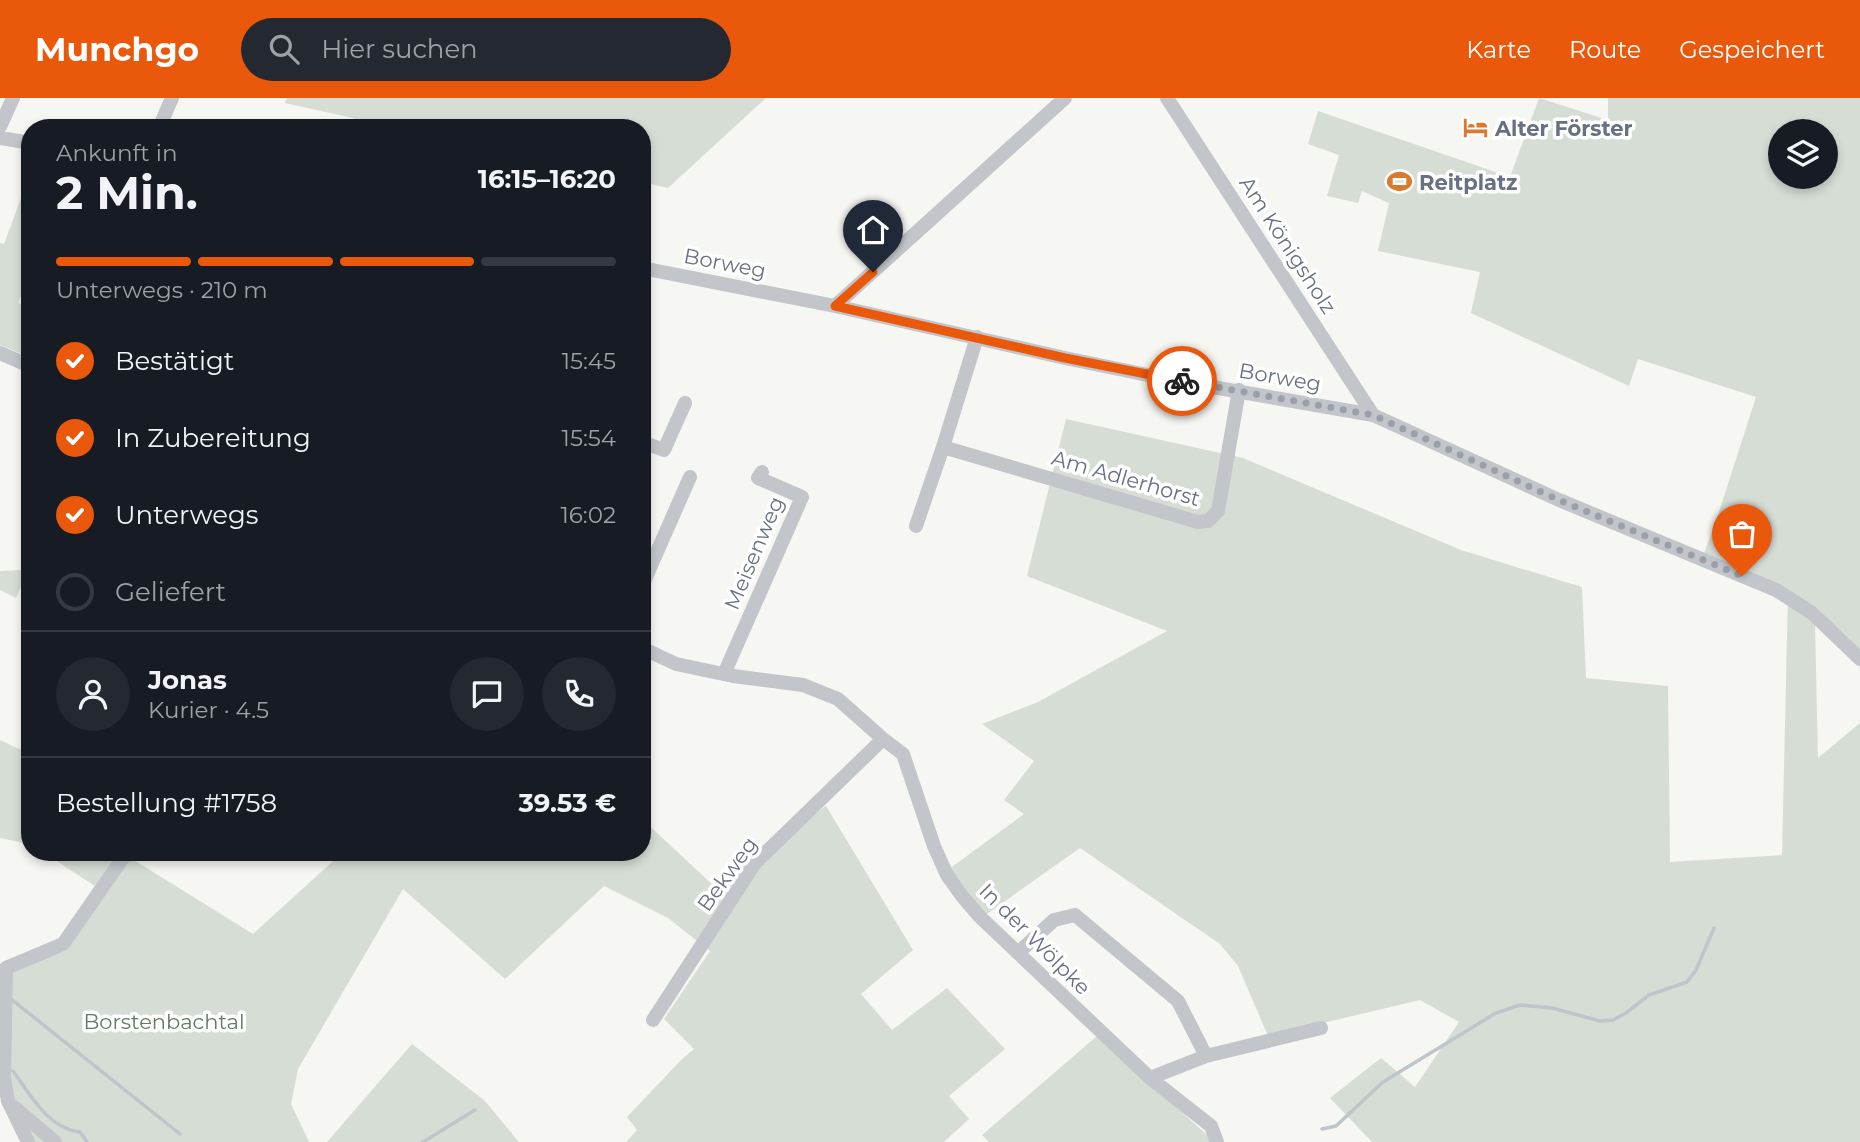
<!DOCTYPE html>
<html lang="de">
<head>
<meta charset="utf-8">
<style>
	body { margin:0; font-family:Montserrat,sans-serif; background:#242831; color:#f1f3f6; height:100vh; display:flex; flex-direction:column; font-size:26px; white-space:nowrap }
	* { box-sizing:border-box; margin:0 }
	p { font-size:23px; color:#9ea1a6 }
	.icon { flex:none; width:38px; height:38px; fill:none; stroke:currentColor; stroke-width:2; stroke-linecap:round; stroke-linejoin:round }
	.map { position:relative; flex:1; overflow:hidden }
	.panel { position:absolute; left:21px; top:21px; width:630px; height:742px; display:flex; flex-direction:column; background:#171b24; border-radius:28px; box-shadow:0 4px 10px #0003 }
	.panel>* { flex:none }
	.controls { position:absolute; left:1768px; top:21px; display:grid; gap:14px }
	.controls a { display:grid; place-items:center; width:70px; height:70px; border-radius:50%; background:#171b24; box-shadow:0 4px 10px #0003; font-size:35px }
	.pin { position:absolute; display:grid; place-items:center; width:60px; height:60px; color:#fff; margin:-72px -30px; border-radius:50% 50% 50% 0; rotate:-45deg; box-shadow:0 0 7px #0007 }
	.pin .icon { rotate:45deg }
	.courier { position:absolute; display:grid; place-items:center; width:70px; height:70px; margin:-35px; border:5px solid #ea580c; border-radius:50%; background:#fff; color:#222; box-shadow:0 2px 9px #0007 }
	.overview em { font-style:normal; font-weight:700 }
	.overview div { display:flex; flex-direction:column-reverse }
	.overview { display:flex; align-items:center; justify-content:space-between; height:119px; padding:0 35px }
	h1 { font-size:46px; font-weight:700; line-height:52px }
	.bar { display:grid; grid-template-columns:repeat(4,1fr); gap:10px 7px; align-content:center; height:84px; padding:0 35px }
	.bar i { height:9px; border-radius:5px; background:#363941 }
	.bar .current { background:#ea580c }
	.bar p { grid-column:span 4 }
	.line { display:flex; align-items:center; gap:18px; padding:0 35px; border-top:2px solid #363941 }
	.line div { flex:1 }
	.round { display:grid; place-items:center; flex:none; width:74px; height:74px; border-radius:37px; background:#242831 }
	ol { padding:0 35px; list-style:none }
	li { display:flex; align-items:center; gap:21px; height:77px }
	li p { margin-inline-start:auto }
	li .icon { padding:7px; border-radius:50%; background:#ea580c; color:#fff; stroke-width:4 }
	li:last-child { color:#9ea1a6 }
	li i { width:38px; height:38px; border:4px solid #363941; border-radius:50% }
	header { display:flex; align-items:center; gap:42px; box-sizing:border-box; height:98px; padding:0 35px; background:#ea580c; color:#fff }
	header strong { font-size:33px }
	nav { display:flex; gap:38px; margin-inline-start:auto; font-size:24px }
	.search { width:490px; height:63px; background:#242831; display:flex; align-items:center; gap:18px; box-sizing:border-box; padding:0 24px; border-radius:38px; color:#9ea1a6; font-size:26px }
	.map>svg:first-child { display:block }
</style>
</head>
<body>
<header>
<strong>Munchgo</strong>
<div class="search"><svg class="icon" aria-label="search" viewBox="0 0 24 24"><circle cx="10" cy="10" r="6"/><path d="M15 15l6 6"/></svg>Hier suchen</div>
<nav><a>Karte</a><a>Route</a><a>Gespeichert</a></nav>
</header>
<div class="map">
<svg width="1860" height="1044" viewBox="0 0 1860 1044">
	<rect width="100%" height="100%" fill="#f6f6f3"/>
	<path fill="#d6ddd5" fill-rule="evenodd" d="M287 0H766L668 90 642 84V30H398L285 5Z
		M1539 0 1608 22V0H1860V569L1819 528 1815 527 1818 660 1860 625V1044H1372L1330 1000 1381 960 1415 989 1459 924 1420 902 1268 938 1238 868 1220 846 1080 750 984 818 949 771 1024 716 1004 702 1034 663 982 626 1038 604 1167 533 1027 478 1066 321 1243 360 1461 452 1582 489 1586 580 1668 588 1670 764 1782 757 1788 496 1703 458 1717 420 1756 299 1638 261 1629 288 1471 215 1480 174 1378 153 1389 105 1362 93 1358 105 1327 98 1339 57 1308 46 1318 13 1510 79ZM1780 33H1825V79H1780Z
		M30 76V175L18 205 30 210V259L0 247V145L4 146Z
		M30 461V468L16 500 0 492V473L24 472Z
		M0 642 30 656V746L0 740Z
		M826 708 913 852 861 896 892 932 947 890 1005 951 949 998 969 1021 944 1044H626L637 1032 627 1019 682 961 694 951 664 921 710 853 668 820 604 788 505 881 403 791 298 971 291 1006 309 1044H31L11 1008 0 999V875L67 852 104 794 43 754H132L129 759 253 836 343 754H642V721L715 789Z
		M1097 938 1215 1044H989L982 1037Z
		M412 946 485 1003 519 1044H327Z"/>
	<g fill="none" stroke-linecap="round" stroke-linejoin="round">
		<path stroke="#bec5cb" stroke-width="3.5" d="M11 901 180 1036
			M13 973C30 996 48 1031 80 1034L87 1044
			M1322 1031 1336 1028 1383 984 1496 915 1520 907 1552 910 1600 923 1613 922 1626 915 1649 897 1687 884 1696 872 1714 830
			M423 1044 475 1012"/>
		<path stroke="#c2c5c9" stroke-width="14" d="M1167 0 1373 317
			M0 29 13 0
			M159 30 172 0
			M0 40 30 45
			M642 170 835 208 1065 260 1172 282 1373 317 1559 402 1776 492 1812 515 1860 561
			M835 208 1065 0
			M977 239 943 349 1198 424 1208 423 1218 413 1239 292
			M0 255 30 268
			M642 344 664 352 685 305
			M916 428 943 349
			M642 488 690 379
			M642 550 676 566 733 578 803 587 838 601 883 641 903 656 934 748 947 777 962 798 979 818 1150 980 1211 1028 1217 1044
			M724 576 802 399 758 380 762 374
			M1018 855 1054 822 1075 817 1178 903 1206 958
			M6 870 4 980 8 1003 28 1044
			M6 870 63 846 127 754
			M653 922 755 765 883 641
			M1150 980 1206 958 1321 930
			M14 1009 55 1044"/>
	</g>
	<g fill="none" stroke-linecap="round" stroke-linejoin="round">
		<path stroke="#99a0aa" stroke-width="7" stroke-dasharray="0 12.6" d="M1182 283 1373 317 1559 402 1742 478"/>
		<path stroke="#ea580c" stroke-width="9" d="M873 174 835 208 1065 260 1182 283"/>
	</g>
	<defs>
		<symbol id="hotel-bare" viewBox="-9 -9 18 18"><path d="M-6-4.5h1.5V1H6V5H4.5V3h-9V5H-6ZM-4 0a1.8 1.8 0 1 1 3.6 0ZM.5 0V-2.5h3Q6-2.5 6 0Z" fill="#da792f" stroke="#fff" stroke-width="2.5" paint-order="stroke"/></symbol>
		<symbol id="stadium-bare" viewBox="-9 -9 18 18"><path d="M0-5a6.5 5 0 1 0 0 10a6.5 5 0 1 0 0-10ZM-3.5-1.8h7v3.6h-7Z" fill="#da792f" stroke="#fff" stroke-width="2.5" paint-order="stroke"/></symbol>
	</defs>
	<g fill-rule="evenodd">
		<use href="#hotel-bare" x="1458" y="12" width="35" height="35"/>
		<use href="#stadium-bare" x="1382" y="66" width="35" height="35"/>
	</g>
	<g text-anchor="middle" dominant-baseline="central" stroke-width="7" stroke-linejoin="round" paint-order="stroke">
		<g font-size="21" font-weight="bold" fill="#677183" stroke="#fff" text-anchor="start">
			<text x="1495" y="30">Alter Förster</text>
			<text x="1419" y="84">Reitplatz</text>
		</g>
		<g font-size="21" fill="#677183" stroke="#fff">
			<text transform="translate(1288 147) rotate(57)">Am Königsholz</text>
			<text transform="translate(725 165) rotate(11)">Borweg</text>
			<text transform="translate(1280 279) rotate(10)">Borweg</text>
			<text transform="translate(1126 380) rotate(16)">Am Adlerhorst</text>
			<text transform="translate(754 455) rotate(-67)">Meisenweg</text>
			<text transform="translate(727 776) rotate(-54)">Bekweg</text>
			<text transform="translate(1035 841) rotate(45)">In der Wölpke</text>
		</g>
		<g font-size="21" fill="#657a65" stroke="#fff">
			<text x="164" y="923">Borstenbachtal</text>
		</g>
	</g>
</svg>
<div class="controls">
<a><svg class="icon" aria-label="layers" viewBox="0 0 24 24"><path d="M12 4l9 5-9 5-9-5zM3 14l9 5 9-5"/></svg></a>
</div>
<div class="pin" style="left:1742px;top:478px;background:#ea580c"><svg class="icon" aria-label="bag" viewBox="0 0 24 24"><path d="M5 8h14l-1 12H6zM9 8a3 3 0 0 1 6 0"/></svg></div>
<div class="pin" style="left:873px;top:174px;background:#1f2937"><svg class="icon" aria-label="home" viewBox="0 0 24 24"><path d="M3 11l9-7 9 7M6 9v11h12V9"/></svg></div>
<div class="courier" style="left:1182px;top:283px"><svg class="icon" aria-label="bike" viewBox="0 0 24 24"><circle cx="6" cy="16" r="4"/><circle cx="18" cy="16" r="4"/><path d="M6 16l4-8h5l3 8M10 8l3 8H6M13 5h3"/></svg></div>
<section class="panel">
<div class="overview"><div><h1>2 Min.</h1><p>Ankunft in</p></div><em>16:15–16:20</em></div>
<div class="bar"><i class="current"></i><i class="current"></i><i class="current"></i><i></i><p>Unterwegs · 210 m</p></div>
<ol>
<li><svg class="icon" aria-label="check" viewBox="0 0 24 24"><path d="M5 12l5 5 9-10"/></svg>Bestätigt<p>15:45</p></li>
<li><svg class="icon" aria-label="check" viewBox="0 0 24 24"><path d="M5 12l5 5 9-10"/></svg>In Zubereitung<p>15:54</p></li>
<li><svg class="icon" aria-label="check" viewBox="0 0 24 24"><path d="M5 12l5 5 9-10"/></svg>Unterwegs<p>16:02</p></li>
<li><i></i>Geliefert</li>
</ol>
<div class="line" style="height:126px"><a class="round"><svg class="icon" aria-label="person" viewBox="0 0 24 24"><circle cx="12" cy="8" r="4"/><path d="M4 21q1-7 8-7t8 7"/></svg></a><div><b>Jonas</b><p>Kurier · 4.5</p></div><a class="round"><svg class="icon" aria-label="chat" viewBox="0 0 24 24"><path d="M4 5h16v11H9l-5 4z"/></svg></a><a class="round"><svg class="icon" aria-label="phone" viewBox="0 0 24 24"><path d="M5 4h4l2 5-3 2q2 4 5 5l2-3 5 2v4C11 20 4 13 5 4z"/></svg></a></div>
<div class="line" style="height:91px"><div>Bestellung #1758</div><b>39.53 €</b></div>
</section>
</div>
</body>
</html>
